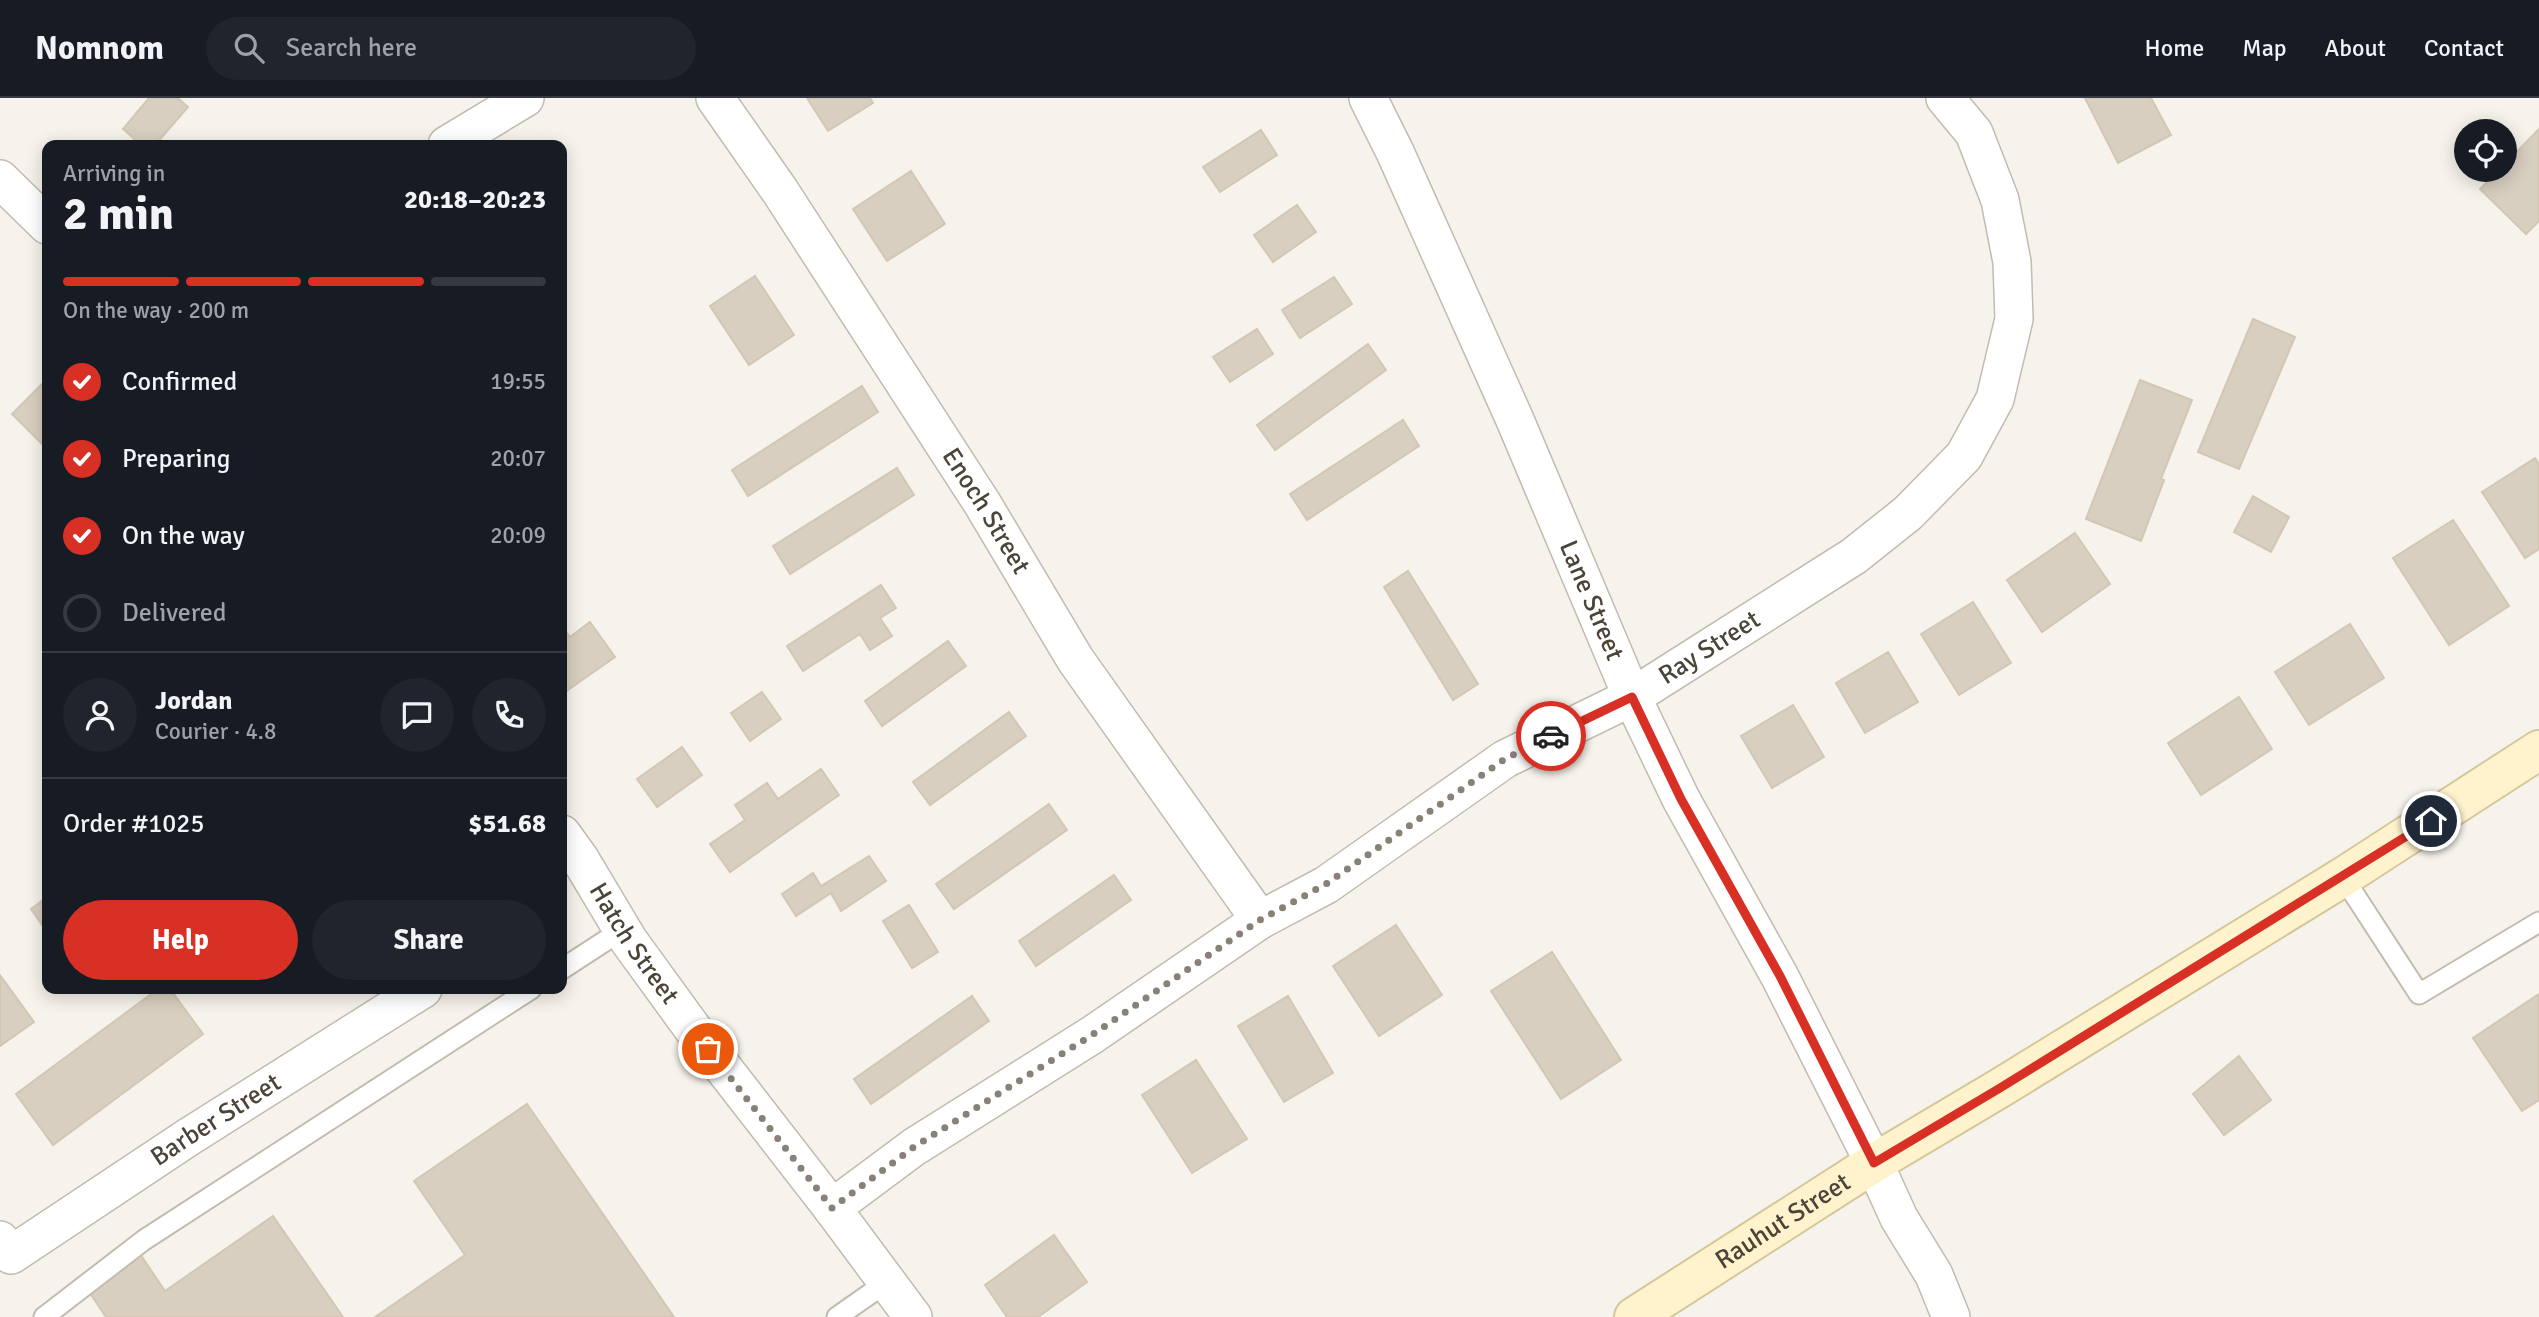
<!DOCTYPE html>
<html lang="en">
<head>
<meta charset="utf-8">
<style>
	body { margin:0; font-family:Signika,sans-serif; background:#20242c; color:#f1f3f6; height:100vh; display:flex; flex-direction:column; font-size:26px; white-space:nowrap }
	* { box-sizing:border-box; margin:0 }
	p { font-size:23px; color:#9ea1a6 }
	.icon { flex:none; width:38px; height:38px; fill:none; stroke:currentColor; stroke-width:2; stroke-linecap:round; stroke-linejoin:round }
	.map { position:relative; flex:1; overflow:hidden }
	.panel { position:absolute; left:42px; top:42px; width:525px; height:854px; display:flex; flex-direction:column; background:#171b24; border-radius:14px; box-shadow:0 4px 18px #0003 }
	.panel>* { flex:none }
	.fabs { position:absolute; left:2454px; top:21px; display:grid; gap:14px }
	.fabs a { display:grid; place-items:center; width:63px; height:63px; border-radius:50%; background:#171b24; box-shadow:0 4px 18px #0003; font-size:35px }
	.pin { position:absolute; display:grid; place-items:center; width:60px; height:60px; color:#fff; margin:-30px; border:4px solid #fff; border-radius:50%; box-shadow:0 2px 7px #0007 }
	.courier { position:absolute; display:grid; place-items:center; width:70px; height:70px; margin:-35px; border:5px solid #d93025; border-radius:50%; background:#fff; color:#222; box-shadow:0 2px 9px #0007 }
	.summary em { font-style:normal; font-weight:800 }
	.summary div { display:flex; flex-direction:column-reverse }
	.summary { display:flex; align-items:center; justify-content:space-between; height:119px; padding:0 21px }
	h1 { font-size:46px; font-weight:800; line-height:52px }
	.bar { display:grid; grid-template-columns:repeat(4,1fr); gap:10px 7px; align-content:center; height:84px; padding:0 21px }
	.bar i { height:9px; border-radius:5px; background:#363941 }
	.bar .on { background:#d93025 }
	.bar p { grid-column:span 4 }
	.line { display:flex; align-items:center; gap:18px; padding:0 21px; border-top:2px solid #363941 }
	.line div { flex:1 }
	.round { display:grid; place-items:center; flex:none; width:74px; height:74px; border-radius:37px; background:#20242c }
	ol { padding:0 21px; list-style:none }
	li { display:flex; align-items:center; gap:21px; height:77px }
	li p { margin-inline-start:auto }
	li .icon { padding:7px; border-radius:50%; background:#d93025; color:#fff; stroke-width:4 }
	li:last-child { color:#9ea1a6 }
	li i { width:38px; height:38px; border:4px solid #363941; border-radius:50% }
	.button { display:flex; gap:14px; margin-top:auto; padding:14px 21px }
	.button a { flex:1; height:80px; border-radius:42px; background:#d93025; color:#fff; font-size:28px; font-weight:800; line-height:80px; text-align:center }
	.button a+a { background:#20242c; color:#f1f3f6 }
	header { display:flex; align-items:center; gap:42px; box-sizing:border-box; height:98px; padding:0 35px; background:#171b24; border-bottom:2px solid #363941 }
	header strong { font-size:33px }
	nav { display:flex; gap:38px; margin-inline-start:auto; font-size:24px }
	.search { width:490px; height:63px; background:#20242c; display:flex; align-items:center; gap:18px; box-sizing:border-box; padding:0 24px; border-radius:38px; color:#9ea1a6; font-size:26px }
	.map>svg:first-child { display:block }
</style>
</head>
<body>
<header>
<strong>Nomnom</strong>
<div class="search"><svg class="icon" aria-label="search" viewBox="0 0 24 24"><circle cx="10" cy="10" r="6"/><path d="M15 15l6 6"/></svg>Search here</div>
<nav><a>Home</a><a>Map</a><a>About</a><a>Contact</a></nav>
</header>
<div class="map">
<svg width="2539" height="1219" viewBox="0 0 2539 1219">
	<rect width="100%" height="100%" fill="#f6f3ec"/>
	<path fill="#d8cfc1" stroke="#d3c7b4" stroke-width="2" d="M149 0H178L188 9 155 47H141L123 31Z
		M807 0H870L873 5 828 33Z
		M2085 0H2151L2171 37 2118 65Z
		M2539 31V123L2526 136 2480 91 2499 72H2504V67Z
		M1261 32 1277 57 1220 94 1203 69Z
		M911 73 945 126 887 163 853 111Z
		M1297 107 1316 134 1273 164 1254 137Z
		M755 178 794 237 749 267 710 208Z
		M1334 179 1352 206 1300 240 1282 212Z
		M2253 221 2295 239 2239 371 2198 354Z
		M1257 231 1273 256 1230 284 1213 259Z
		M1368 246 1386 272 1275 352 1257 327Z
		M47 281V351L12 316Z
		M2140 282 2192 302 2161 381 2164 382 2141 443 2086 421Z
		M862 288 878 314 748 398 732 372Z
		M1403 322 1419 348 1307 422 1290 396Z
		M2535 360 2539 366V451L2525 460 2482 394Z
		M897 370 914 397 790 476 773 448Z
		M2253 398 2289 419 2271 454 2234 434Z
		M2453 422 2509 508 2449 547 2393 460Z
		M2075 435 2110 486 2042 534 2007 482Z
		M1408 473 1478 586 1453 602 1384 489Z
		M881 487 896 510 880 520 892 538 870 552 860 536 803 573 787 548Z
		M1973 504 2011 565 1959 597 1921 536Z
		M590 524 615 559 562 596V528L570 539Z
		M2350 526 2384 580 2309 627 2275 574Z
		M948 543 966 568 882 628 865 603Z
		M1888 554 1918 604 1865 635 1836 585Z
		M762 594 781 621 750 643 731 615Z
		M2239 599 2272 651 2201 697 2168 645Z
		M1793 607 1824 659 1772 690 1741 638Z
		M1009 614 1026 638 930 707 913 684Z
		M682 649 702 677 657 709 637 681Z
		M821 671 839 697 730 774 710 746 745 722 735 707 767 685 778 701Z
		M1049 706 1067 732 954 811 936 786Z
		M869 758 886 783 841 813 831 795 796 818 782 796 813 775 821 788Z
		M1114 777 1131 802 1036 868 1019 843Z
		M47 799V834L31 811Z
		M909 807 938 854 912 870 883 823Z
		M1396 827 1442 897 1379 938 1333 868Z
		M1552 854 1621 962 1561 1001 1491 893Z
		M0 877 34 924 0 948Z
		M158 891H170L203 936 53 1047 16 996Z
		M2539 896V1002L2522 1013 2473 940Z
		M972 898 989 923 871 1006 854 981Z
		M1288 898 1333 975 1284 1004 1238 928Z
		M2239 958 2271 1002 2224 1037 2193 996Z
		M1196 962 1247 1041 1192 1075 1142 997Z
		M527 1006 674 1219H375L465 1157 414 1083Z
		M273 1118 343 1219H106L88 1192 140 1156 165 1193Z
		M1054 1137 1087 1184 1038 1219H1007L985 1187Z"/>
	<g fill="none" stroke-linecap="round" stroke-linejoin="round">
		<defs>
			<path id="lane" d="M2343 779 2419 896 2539 824
				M562 871 622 832
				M44 1219 144 1142 531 891
				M837 1219 887 1184"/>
			<g id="street">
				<path id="s1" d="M715 0 780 93 982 405 1075 561 1260 822"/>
				<path id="s2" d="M1368 0 1395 54 1515 322 1632 599 1681 701 1780 879 1874 1065 1899 1120 1934 1177 1951 1219"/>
				<path d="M447 47 525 0"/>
				<path d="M0 81 47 127"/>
				<path id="s3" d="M562 736 580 761 629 843 693 931 832 1110 913 1219"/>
				<path id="s4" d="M832 1110 914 1049 1092 937 1260 822 1326 787 1505 661 1632 599 1854 458 1908 415 1964 358 1995 301 2014 221 2012 164 2000 102 1974 35 1945 0"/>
				<path id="s5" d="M0 1142 11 1157 187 1040 423 891"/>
			</g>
			<g id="secondary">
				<path id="s6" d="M1634 1219 1874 1065 2000 990 2343 779 2539 652"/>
			</g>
		</defs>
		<use href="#lane" stroke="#c2bbae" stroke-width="23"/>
		<use href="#street" stroke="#c2bbae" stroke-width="40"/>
		<use href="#secondary" stroke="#d6c79b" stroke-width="42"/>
		<use href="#lane" stroke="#fff" stroke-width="19"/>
		<use href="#street" stroke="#fff" stroke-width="37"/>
		<use href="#secondary" stroke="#fff3cd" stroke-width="38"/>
	</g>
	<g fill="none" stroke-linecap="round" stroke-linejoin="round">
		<path stroke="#878178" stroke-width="7" stroke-dasharray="0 12.6" d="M708 951 832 1110 914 1049 1092 937 1260 822 1326 786 1505 661 1551 638"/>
		<path stroke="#d93025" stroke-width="9" d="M1551 638 1632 599 1681 701 1780 878 1874 1065 2000 990 2431 723"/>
	</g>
	<g text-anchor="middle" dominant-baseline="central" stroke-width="5" stroke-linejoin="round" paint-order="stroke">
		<g font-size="26" fill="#4b4439" stroke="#fff">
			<text stroke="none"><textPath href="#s1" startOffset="494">Enoch Street</textPath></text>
			<text stroke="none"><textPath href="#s2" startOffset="550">Lane Street</textPath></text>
			<text stroke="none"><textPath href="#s4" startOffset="1043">Ray Street</textPath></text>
			<text stroke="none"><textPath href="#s3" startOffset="131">Hatch Street</textPath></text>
			<text stroke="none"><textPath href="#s5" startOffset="264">Barber Street</textPath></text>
			<text stroke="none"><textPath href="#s6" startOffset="177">Rauhut Street</textPath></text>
		</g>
	</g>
</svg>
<div class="fabs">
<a><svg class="icon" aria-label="locate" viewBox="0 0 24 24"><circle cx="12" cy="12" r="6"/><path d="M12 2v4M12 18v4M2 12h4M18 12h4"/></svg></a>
</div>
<div class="pin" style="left:708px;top:951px;background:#ea580c"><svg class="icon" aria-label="bag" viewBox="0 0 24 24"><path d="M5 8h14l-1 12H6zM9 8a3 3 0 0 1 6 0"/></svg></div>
<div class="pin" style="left:2431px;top:723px;background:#1f2937"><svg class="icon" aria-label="home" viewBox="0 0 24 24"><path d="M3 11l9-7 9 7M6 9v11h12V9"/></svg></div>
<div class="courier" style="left:1551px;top:638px"><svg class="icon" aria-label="car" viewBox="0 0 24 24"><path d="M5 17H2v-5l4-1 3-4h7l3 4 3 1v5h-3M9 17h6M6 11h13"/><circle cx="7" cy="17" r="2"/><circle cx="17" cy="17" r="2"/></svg></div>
<section class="panel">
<div class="summary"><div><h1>2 min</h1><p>Arriving in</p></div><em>20:18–20:23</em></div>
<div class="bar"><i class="on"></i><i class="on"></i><i class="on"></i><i></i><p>On the way · 200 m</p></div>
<ol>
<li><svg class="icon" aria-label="check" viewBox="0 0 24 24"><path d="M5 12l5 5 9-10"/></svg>Confirmed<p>19:55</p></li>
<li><svg class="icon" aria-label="check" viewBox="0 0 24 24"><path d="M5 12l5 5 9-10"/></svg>Preparing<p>20:07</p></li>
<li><svg class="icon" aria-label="check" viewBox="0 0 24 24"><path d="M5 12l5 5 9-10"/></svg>On the way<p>20:09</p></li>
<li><i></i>Delivered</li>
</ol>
<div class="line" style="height:126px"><a class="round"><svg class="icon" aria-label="person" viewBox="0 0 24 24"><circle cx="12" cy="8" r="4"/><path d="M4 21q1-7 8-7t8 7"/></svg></a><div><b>Jordan</b><p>Courier · 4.8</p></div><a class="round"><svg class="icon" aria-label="chat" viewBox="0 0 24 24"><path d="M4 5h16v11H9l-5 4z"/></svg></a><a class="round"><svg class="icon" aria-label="phone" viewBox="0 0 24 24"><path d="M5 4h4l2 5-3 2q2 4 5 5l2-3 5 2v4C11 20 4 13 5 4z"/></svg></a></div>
<div class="line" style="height:91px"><div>Order #1025</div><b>$51.68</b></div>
<div class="button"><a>Help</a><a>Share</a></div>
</section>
</div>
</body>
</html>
